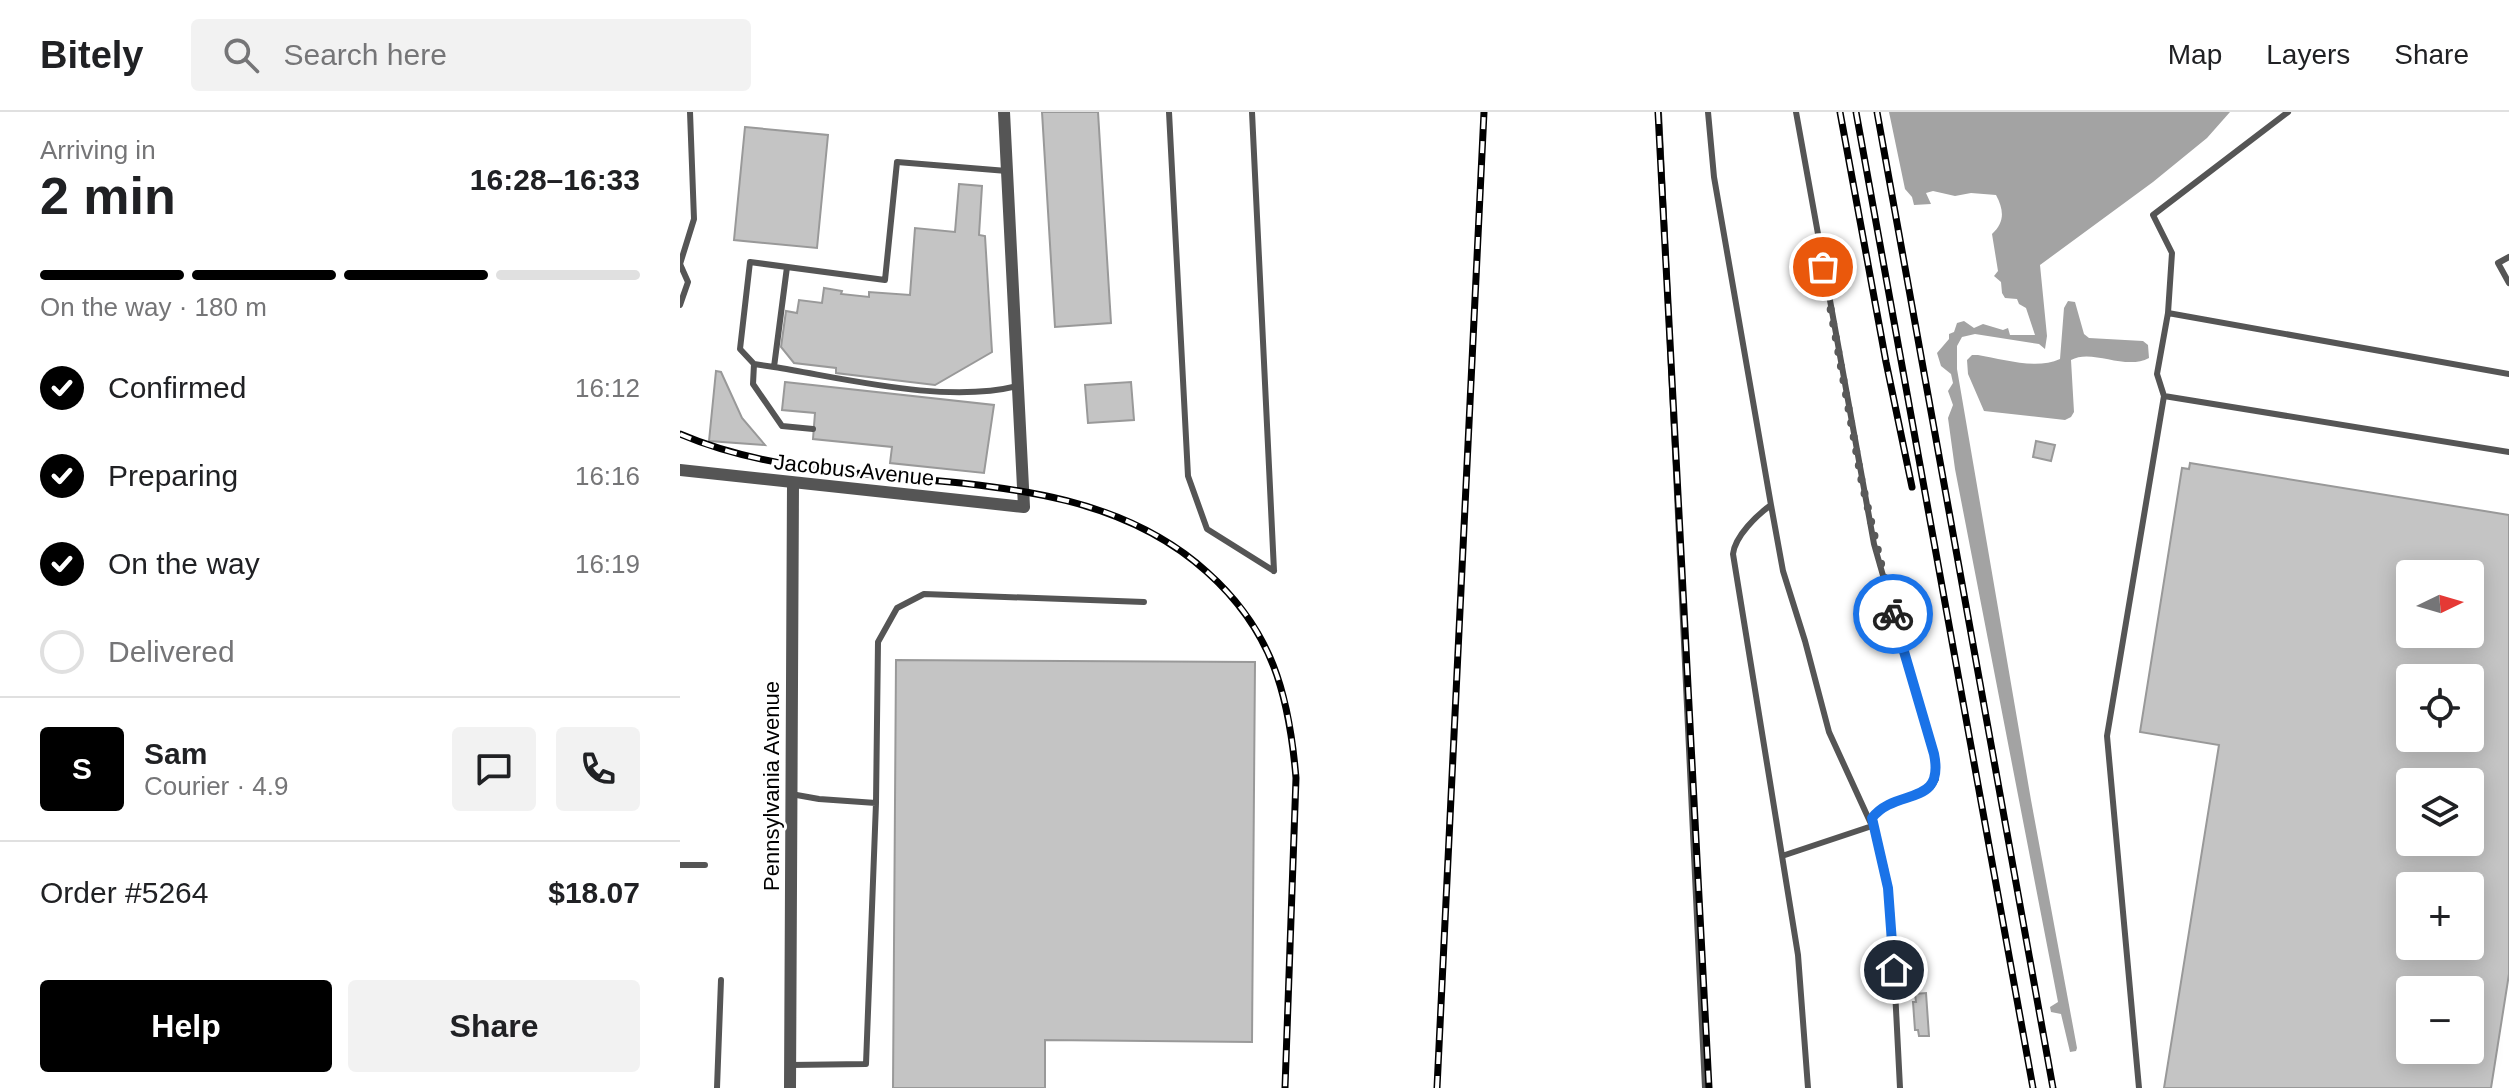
<!DOCTYPE html>
<html lang="en">
<head>
<meta charset="utf-8">
<style>
	body { margin:0; font-family:Arial,sans-serif; background:#f2f2f2; color:#202124; height:100vh; display:flex; flex-direction:column; font-size:30px; white-space:nowrap }
	* { box-sizing:border-box; margin:0 }
	p { font-size:26px; color:#757577 }
	.icon { flex:none; width:44px; height:44px; fill:none; stroke:currentColor; stroke-width:2; stroke-linecap:round; stroke-linejoin:round }
	.map { position:relative; flex:1; overflow:hidden }
	.panel { display:flex; flex-direction:column; background:#fff; width:680px }
	.panel>* { flex:none }
	.needle { width:52px; rotate:85deg }
	.tools { position:absolute; left:1716px; top:448px; display:grid; gap:16px }
	.tools a { display:grid; place-items:center; width:88px; height:88px; border-radius:8px; background:#fff; box-shadow:0 4px 20px #0003; font-size:40px }
	.pin { position:absolute; display:grid; place-items:center; width:68px; height:68px; color:#fff; margin:-34px; border:4px solid #fff; border-radius:50%; box-shadow:0 2px 8px #0007 }
	.courier { position:absolute; display:grid; place-items:center; width:80px; height:80px; margin:-40px; border:6px solid #1a73e8; border-radius:50%; background:#fff; color:#222; box-shadow:0 2px 10px #0007 }
	.summary em { font-style:normal; font-weight:700 }
	.summary div { display:flex; flex-direction:column-reverse }
	.summary { display:flex; align-items:center; justify-content:space-between; height:136px; padding:0 40px }
	h1 { font-size:52px; font-weight:700; line-height:60px }
	.bar { display:grid; grid-template-columns:repeat(4,1fr); gap:12px 8px; align-content:center; height:96px; padding:0 40px }
	.bar i { height:10px; border-radius:6px; background:#e0e0e0 }
	.bar .on { background:#000 }
	.bar p { grid-column:span 4 }
	.line { display:flex; align-items:center; gap:20px; padding:0 40px; border-top:2px solid #e0e0e0 }
	.line div { flex:1 }
	.round { display:grid; place-items:center; flex:none; width:84px; height:84px; border-radius:8px; background:#f2f2f2 }
	ol { padding:0 40px; list-style:none }
	li { display:flex; align-items:center; gap:24px; height:88px }
	li p { margin-inline-start:auto }
	li .icon { padding:8px; border-radius:50%; background:#000; color:#fff; stroke-width:4 }
	li:last-child { color:#757577 }
	li i { width:44px; height:44px; border:4px solid #e0e0e0; border-radius:50% }
	.primary-button { display:flex; gap:16px; margin-top:auto; padding:16px 40px }
	.primary-button a { flex:1; height:92px; border-radius:8px; background:#000; color:#fff; font-size:32px; font-weight:700; line-height:92px; text-align:center }
	.primary-button a+a { background:#f2f2f2; color:#202124 }
	header { display:flex; align-items:center; gap:48px; box-sizing:border-box; height:112px; padding:0 40px; background:#fff; border-bottom:2px solid #e0e0e0 }
	header strong { font-size:38px }
	nav { display:flex; gap:44px; margin-inline-start:auto; font-size:28px }
	.search { width:560px; height:72px; background:#f2f2f2; display:flex; align-items:center; gap:20px; box-sizing:border-box; padding:0 28px; border-radius:8px; color:#757577; font-size:30px }
	main { display:flex; flex:1; min-height:0 }
	.map>svg:first-child { display:block }
</style>
</head>
<body>
<header>
<strong>Bitely</strong>
<div class="search"><svg class="icon" aria-label="search" viewBox="0 0 24 24"><circle cx="10" cy="10" r="6"/><path d="M15 15l6 6"/></svg>Search here</div>
<nav><a>Map</a><a>Layers</a><a>Share</a></nav>
</header>
<main>
<section class="panel">
<div class="summary"><div><h1>2 min</h1><p>Arriving in</p></div><em>16:28–16:33</em></div>
<div class="bar"><i class="on"></i><i class="on"></i><i class="on"></i><i></i><p>On the way · 180 m</p></div>
<ol>
<li><svg class="icon" aria-label="check" viewBox="0 0 24 24"><path d="M5 12l5 5 9-10"/></svg>Confirmed<p>16:12</p></li>
<li><svg class="icon" aria-label="check" viewBox="0 0 24 24"><path d="M5 12l5 5 9-10"/></svg>Preparing<p>16:16</p></li>
<li><svg class="icon" aria-label="check" viewBox="0 0 24 24"><path d="M5 12l5 5 9-10"/></svg>On the way<p>16:19</p></li>
<li><i></i>Delivered</li>
</ol>
<div class="line" style="height:144px"><b class="round" style="background:#000;color:#fff">S</b><div><b>Sam</b><p>Courier · 4.9</p></div><a class="round"><svg class="icon" aria-label="chat" viewBox="0 0 24 24"><path d="M4 5h16v11H9l-5 4z"/></svg></a><a class="round"><svg class="icon" aria-label="phone" viewBox="0 0 24 24"><path d="M5 4h4l2 5-3 2q2 4 5 5l2-3 5 2v4C11 20 4 13 5 4z"/></svg></a></div>
<div class="line" style="height:104px"><div>Order #5264</div><b>$18.07</b></div>
<div class="primary-button"><a>Help</a><a>Share</a></div>
</section>
<div class="map">
<svg width="1829" height="976" viewBox="0 0 1829 976">
	<rect width="100%" height="100%" fill="#fff"/>
	<path fill="#a3a3a3" d="M1209 0H1550L1527 26 1473 70 1360 153 1367 224 1365 237 1359 232 1295 222 1282 225 1277 234V257L1351 688 1397 936 1396 939 1390 940 1381 902 1371 900 1370 895 1378 890 1275 357 1268 306 1273 293 1268 279 1273 271 1271 262 1261 254 1257 241 1269 227V222L1274 220 1277 211 1284 209 1294 216 1303 212 1323 218 1328 216 1330 223H1355L1346 196 1339 192 1337 187 1325 186 1322 181 1321 170 1314 164 1318 159 1312 122C1325 110 1324 98 1316 83L1291 81 1275 84 1253 79 1246 81 1251 92 1234 93 1232 85 1225 77Z
		M1388 189 1395 190 1404 222 1409 226 1463 229 1468 233 1469 246C1445 259 1412 236 1391 248L1394 300 1391 305 1385 308 1304 299 1288 262 1287 248 1292 243H1298C1323 247 1356 258 1380 247L1384 196Z"/>
	<path fill="#c4c4c4" stroke="#999" stroke-width="2" fill-rule="evenodd" d="M362 0H418L431 211 375 215Z
		M65 15 148 23 137 136 54 128Z
		M279 72 302 74 299 123 305 124 312 240 255 273 156 261V256L114 251 101 235 106 199 117 201 119 188 142 191 144 176 162 179 161 182 189 185V180L230 183 235 116 275 120Z
		M36 259 41 260 62 306 85 333 29 329Z
		M105 270 314 293 304 361 210 351 212 335 133 327 135 301 102 298Z
		M451 270 454 308 408 311 405 273Z
		M1356 329 1375 333 1371 349 1353 345Z
		M1510 351 1829 403V862L1811 976H1484L1539 633 1460 620 1502 356 1509 357ZM1730 462H1790V522H1730ZM1730 566H1790V626H1730ZM1730 670H1790V730H1730ZM1730 774H1790V834H1730ZM1730 878H1790V938H1730Z
		M216 548 575 550 572 930 365 928V976H213Z
		M1246 881 1249 924H1239L1238 918H1235L1233 890H1236L1235 882Z"/>
	<g fill="none" stroke-linecap="round" stroke-linejoin="round">
		<path stroke="#555" stroke-width="6" d="M489 0 508 364 527 417 594 459
			M572 0 594 459
			M979 0 1025 976
			M1028 0 1034 65 1091 393
			M1116 0 1194 432 1256 649V667L1252 674 1204 695 1191 708 1205 756 1211 799 1220 976
			M1829 145 1818 151 1829 171
			M0 152 14 107 10 0
			M107 155 94 255 74 252 60 237 70 150 205 168 217 50 327 59
			M0 193 8 170 0 152
			M1488 201 1829 262
			M74 252 73 272 102 314 133 317
			M94 255C168 267 265 292 338 274
			M1484 284 1477 262 1488 201 1492 141 1473 103 1608 0
			M111 682 139 687 196 691
			M1102 744 1053 442C1055 424 1077 403 1091 393L1103 459 1125 529 1149 620 1192 714 1102 744 1118 843 1128 976
			M0 753H25
			M110 953 186 952 196 691 198 530 217 496 244 482 464 490
			M37 976 41 868
			M1459 976 1427 624 1484 284 1829 340"/>
		<path stroke="#555" stroke-width="12" d="M0 358 344 395 324 0
			M110 976 113 372"/>
		<defs>
			<path id="rail" d="M978 0 1029 976
				M1160 0 1206 250 1232 375
				M1176 0 1353 976
				M1197 0 1373 976
				M0 322C167 394 387 333 527 460 592 518 609 582 616 666L605 976
				M757 976 804 0"/>
		</defs>
		<use href="#rail" stroke="#000" stroke-width="7"/>
		<use href="#rail" stroke="#fff" stroke-width="4" stroke-dasharray="12" stroke-linecap="butt"/>
	</g>
	<g fill="none" stroke-linecap="round" stroke-linejoin="round">
		<path stroke="#595959" stroke-width="8" stroke-dasharray="0 14.4" d="M1143 155 1182 371 1213 502"/>
		<path stroke="#1a73e8" stroke-width="10" d="M1213 502 1254 642C1265 696 1216 675 1192 706L1208 776 1214 858"/>
	</g>
	<g text-anchor="middle" dominant-baseline="central" stroke-width="6" stroke-linejoin="round" paint-order="stroke">
		<g font-size="22" fill="#000" stroke="#fff">
			<text transform="translate(174 358) rotate(6)">Jacobus Avenue</text>
			<text transform="translate(91 674) rotate(-90)">Pennsylvania Avenue</text>
		</g>
	</g>
</svg>
<div class="tools">
<a><svg class="needle" viewBox="-14 -14 28 28"><path d="M0-13l5 13h-10z" fill="#e53935"/><path d="M0 13l5-13h-10z" fill="#757577"/></svg></a>
<a><svg class="icon" aria-label="locate" viewBox="0 0 24 24"><circle cx="12" cy="12" r="6"/><path d="M12 2v4M12 18v4M2 12h4M18 12h4"/></svg></a>
<a><svg class="icon" aria-label="layers" viewBox="0 0 24 24"><path d="M12 4l9 5-9 5-9-5zM3 14l9 5 9-5"/></svg></a>
<a>+</a>
<a>−</a>
</div>
<div class="pin" style="left:1143px;top:155px;background:#ea580c"><svg class="icon" aria-label="bag" viewBox="0 0 24 24"><path d="M5 8h14l-1 12H6zM9 8a3 3 0 0 1 6 0"/></svg></div>
<div class="pin" style="left:1214px;top:858px;background:#1f2937"><svg class="icon" aria-label="home" viewBox="0 0 24 24"><path d="M3 11l9-7 9 7M6 9v11h12V9"/></svg></div>
<div class="courier" style="left:1213px;top:502px"><svg class="icon" aria-label="bike" viewBox="0 0 24 24"><circle cx="6" cy="16" r="4"/><circle cx="18" cy="16" r="4"/><path d="M6 16l4-8h5l3 8M10 8l3 8H6M13 5h3"/></svg></div>
</div>
</main>
</body>
</html>
